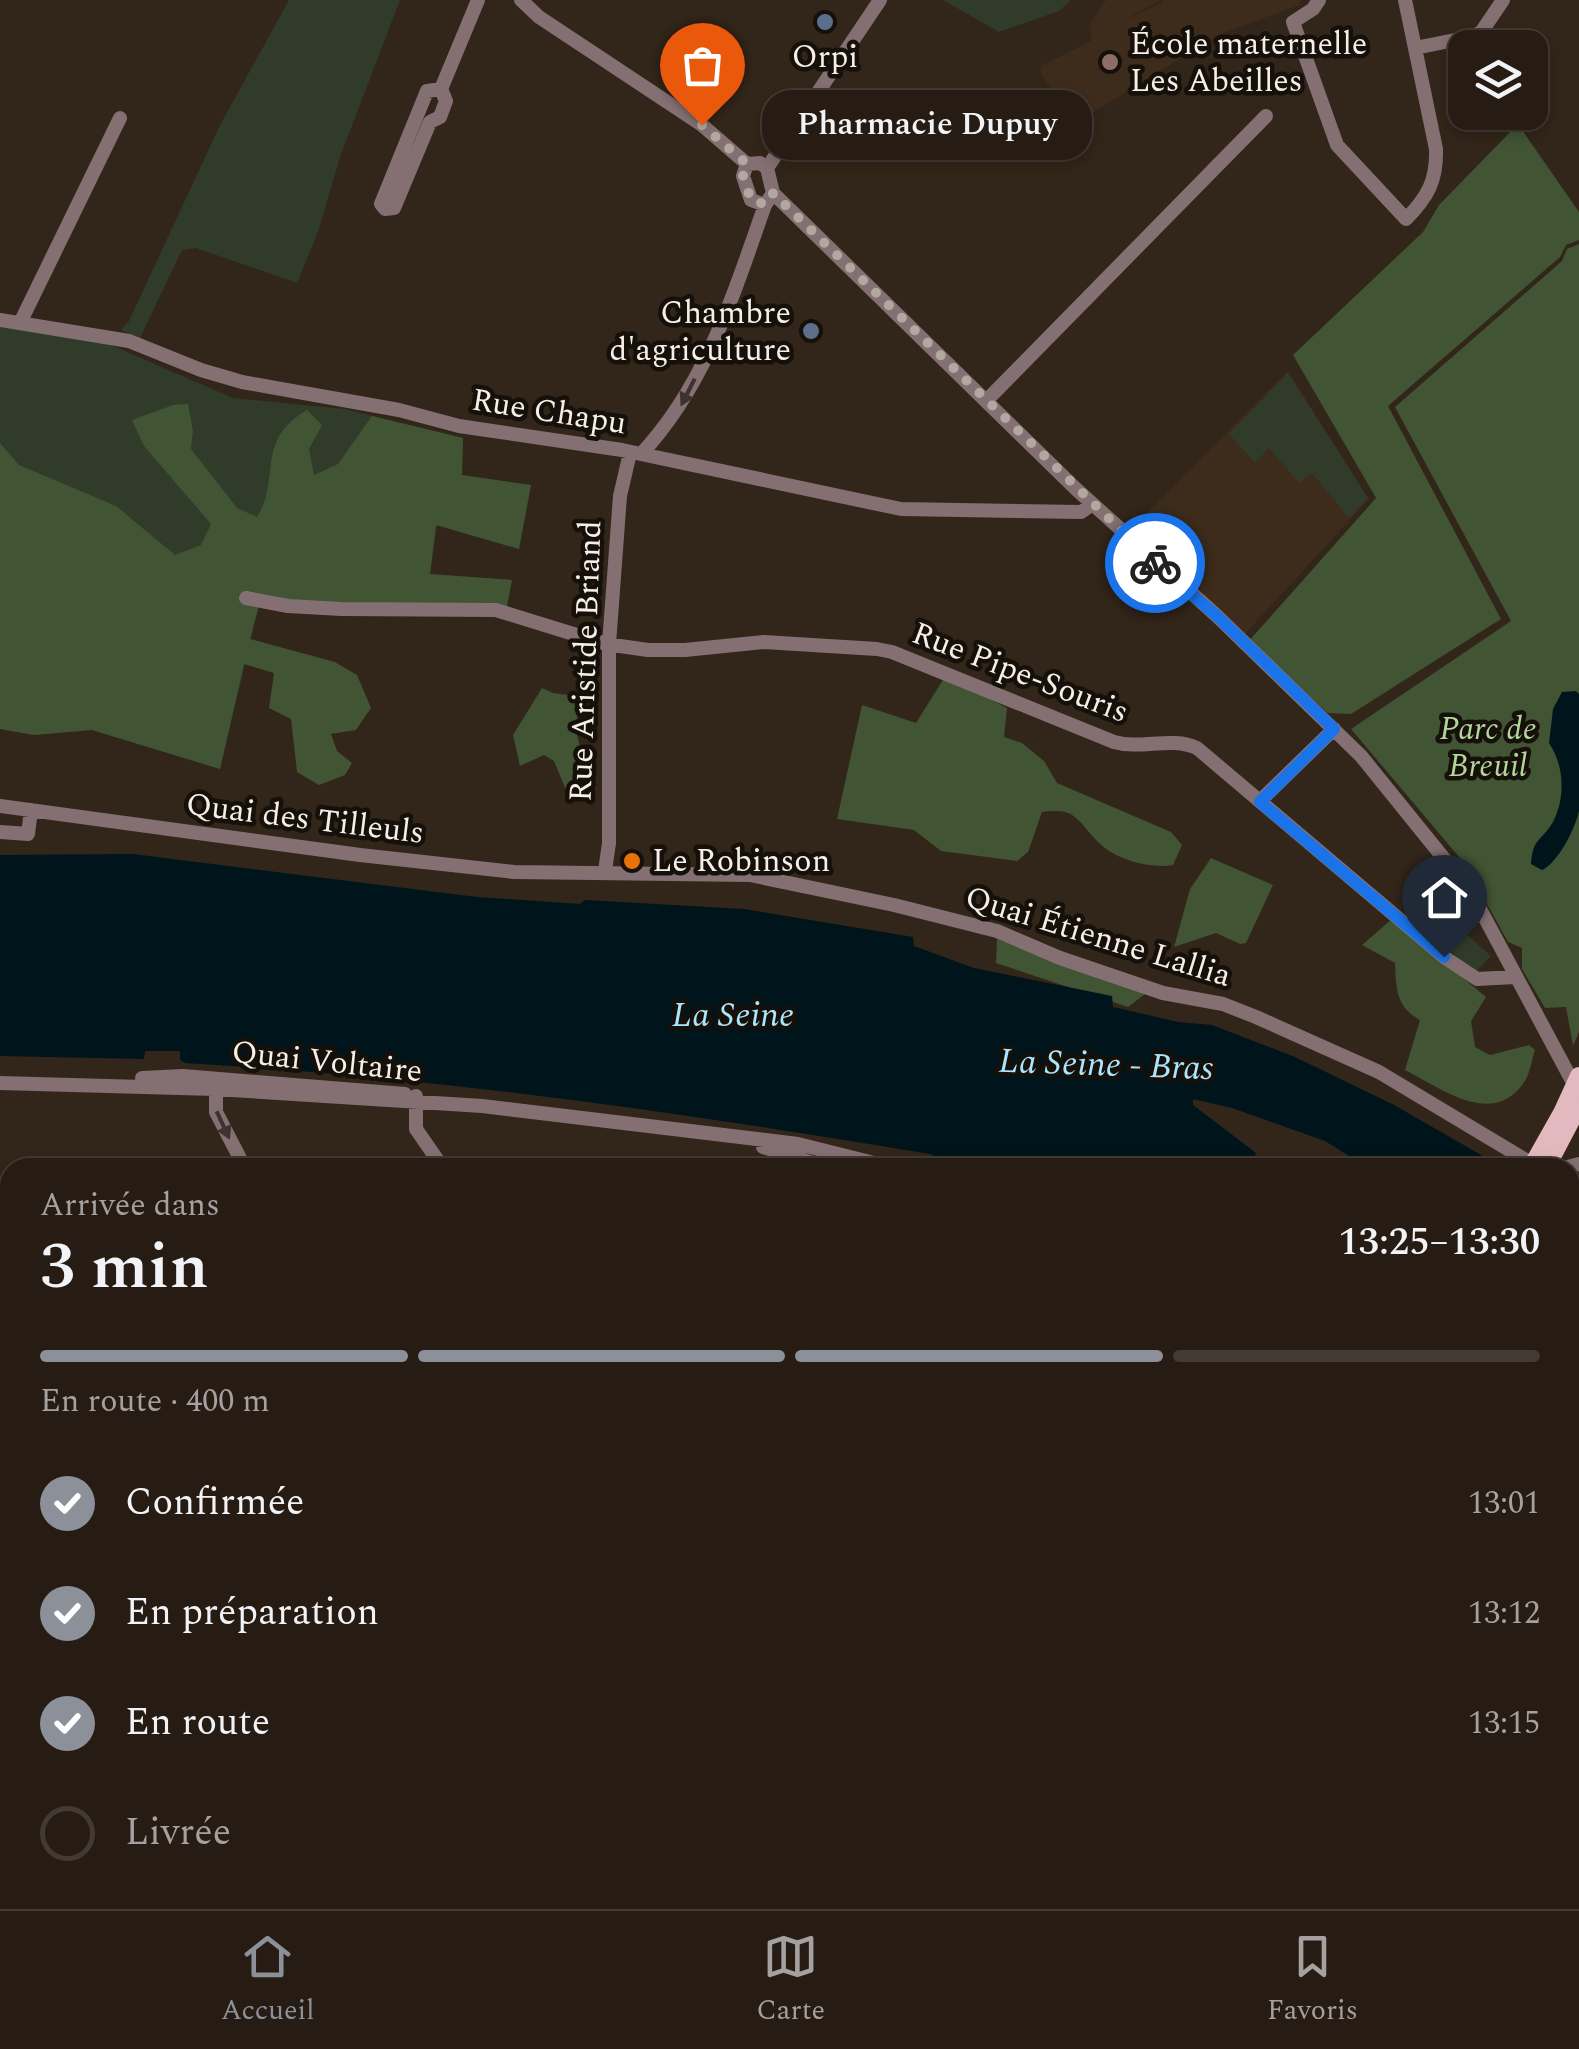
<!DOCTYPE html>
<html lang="fr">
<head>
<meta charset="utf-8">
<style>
	body { margin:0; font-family:Spectral,serif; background:#322921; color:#f1f3f6; height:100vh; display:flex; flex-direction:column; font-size:38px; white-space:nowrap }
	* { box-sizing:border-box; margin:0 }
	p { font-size:32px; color:#a4a1a0 }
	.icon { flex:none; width:55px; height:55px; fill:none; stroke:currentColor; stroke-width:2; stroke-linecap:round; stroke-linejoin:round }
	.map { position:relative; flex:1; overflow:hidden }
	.panel { position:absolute; left:0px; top:1158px; width:1580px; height:752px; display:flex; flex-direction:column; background:#261c13; border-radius:30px 30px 0 0; box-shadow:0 5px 15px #0003,0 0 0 2px #423a33 }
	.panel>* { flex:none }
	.tools { position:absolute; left:1448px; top:30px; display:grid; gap:20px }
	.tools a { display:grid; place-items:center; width:100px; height:100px; border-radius:20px; background:#261c13; box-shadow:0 5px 15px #0003,0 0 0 2px #423a33; font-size:50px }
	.pin { position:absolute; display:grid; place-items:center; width:85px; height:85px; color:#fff; margin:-102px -42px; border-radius:50% 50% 50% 0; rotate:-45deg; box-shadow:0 0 10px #0007 }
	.pin .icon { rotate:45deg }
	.courier { position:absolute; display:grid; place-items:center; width:100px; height:100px; margin:-50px; border:8px solid #1a73e8; border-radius:50%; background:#fff; color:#222; box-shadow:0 2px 12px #0007 }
	.bubble { position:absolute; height:70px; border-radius:30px; background:#261c13; box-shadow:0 5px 15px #0003,0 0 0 2px #423a33; font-size:32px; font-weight:600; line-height:70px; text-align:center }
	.headline em { font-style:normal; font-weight:600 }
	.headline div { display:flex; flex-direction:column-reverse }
	.headline { display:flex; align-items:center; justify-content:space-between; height:170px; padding:0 40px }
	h1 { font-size:65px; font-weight:600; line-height:75px }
	.bar { display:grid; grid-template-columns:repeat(4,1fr); gap:15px 10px; align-content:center; height:120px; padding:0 40px }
	.bar i { height:12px; border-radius:8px; background:#423a33 }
	.bar .selected { background:#8c9099 }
	.bar p { grid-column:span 4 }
	ol { padding:0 40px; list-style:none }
	li { display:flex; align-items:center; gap:30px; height:110px }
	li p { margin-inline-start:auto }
	li .icon { padding:10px; border-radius:50%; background:#8c9099; color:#fff; stroke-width:4 }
	li:last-child { color:#a4a1a0 }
	li i { width:55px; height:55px; border:5px solid #423a33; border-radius:50% }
	.tab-bar { display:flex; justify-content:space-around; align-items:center; height:140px; border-top:2px solid #423a33; background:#261c13; font-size:28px; color:#a4a1a0 }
	.tab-bar a { display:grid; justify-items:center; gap:5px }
	.tab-bar .selected { color:#8c9099 }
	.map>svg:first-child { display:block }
</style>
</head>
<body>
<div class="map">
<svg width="1579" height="1909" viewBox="0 0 1579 1909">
	<rect width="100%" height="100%" fill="#322519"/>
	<path fill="#3d2c1b" d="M1106 0H1161L1121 21 1163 3 1162 0H1302L1299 5 1220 34 1073 125 1041 73V66L1091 41 1090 24Z
		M1288 371 1369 499 1243 636 1130 530Z
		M0 1666 10 1688V1900H110L114 1909H10L0 1881Z
		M751 1900H935L941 1909H756Z"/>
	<path fill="#303c29" d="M289 0H400L340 157 318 232 297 283 196 248 182 250 140 338 121 330 129 321 219 127Z
		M943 0H1071L1059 11 999 32Z
		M877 115 897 128 880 154 860 141Z
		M0 326 104 342 233 398 344 409 463 438 462 475 531 485 519 549 437 525 430 574 512 580 261 597 220 769 92 730 34 735 0 729Z
		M1288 373 1368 498 1349 518 1312 473 1299 483 1269 448 1255 463 1229 434Z
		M1456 925 1491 956 1475 973 1440 942Z"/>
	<path fill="#415434" d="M1518 124 1579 212V240L1566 245 1560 257 1388 406 1501 619 1351 714 1328 713 1248 642 1376 498 1293 355 1423 232 1439 205Z
		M1579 244V1032L1573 1046 1566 1007 1545 1008 1522 969V948L1508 942 1465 864 1351 729 1511 621 1395 407 1562 261 1567 249Z
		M188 404 193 431 191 449 237 508 257 517C282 478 254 441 307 410L322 425 309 449 314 475 338 464 372 416 463 438 462 475 531 485 519 549 436 525 430 574 512 580 507 606 344 605 261 597 250 639 335 662 357 675 371 708 356 730 331 734 337 751 352 763 345 775 319 785 297 772 291 719 269 708 274 673 244 664 220 769 92 730 34 735 0 729V443L19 465 116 506 175 555 201 545 211 524 144 446 132 420 173 405Z
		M946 675 1007 708 1004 737 1022 743 1044 761 1057 783 1171 832 1182 845 1173 865C1151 869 1116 860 1099 843 1077 821 1077 807 1042 812L1028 852 1017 861 941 851 914 830 837 819 862 705 916 723Z
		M542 688 553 693 582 697 575 726 582 755V791L568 795 554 761 544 755 520 766 513 735Z
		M1211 858 1273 885 1246 943 1240 944 1216 933 1174 947 1190 889Z
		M1392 919 1486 997 1471 1021 1475 1047 1490 1055 1529 1045 1535 1050C1532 1059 1530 1073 1525 1081 1494 1129 1442 1089 1405 1070L1420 1020C1396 1007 1396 989 1395 963L1362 945Z
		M997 939 1149 991 1128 1007 996 963Z"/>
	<path fill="#00141c" d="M1576 691 1579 694V811C1575 829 1558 863 1542 870L1531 864C1533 837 1541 842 1553 822 1566 797 1564 765 1549 743L1553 709 1562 692Z
		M133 854 477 897 580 904 585 900 744 909 913 937 914 946 974 968 1112 996 1113 1007 1178 1022 1212 1025 1295 1057 1394 1105 1502 1167 1507 1165 1511 1167H1367L1325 1141 1232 1108 1193 1099V1105L1256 1153 1253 1159 1262 1167H959L930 1154C684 1113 434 1077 185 1063L180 1060V1051H145L144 1059 0 1056V855Z
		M1570 1217 1579 1224V1310L1570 1304Z
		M1570 1667 1579 1691V1909H1554L1570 1900Z"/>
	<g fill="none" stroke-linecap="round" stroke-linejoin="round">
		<path stroke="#847073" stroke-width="14" d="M521 0 539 17 702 125 747 164
			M1319 0 1313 9 1293 22 1337 145 1406 219C1428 197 1437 180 1436 149L1405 0
			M1415 48 1475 36 1482 31 1503 0
			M441 89 446 101 440 117 430 122 394 208 385 209 381 204 427 91Z
			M441 89 478 0
			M760 163 767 168 773 193 765 205 751 200 743 176 747 164Z
			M767 168 880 0
			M773 193 1076 489 1217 616 1361 756 1471 892 1577 1090
			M0 320 129 341 201 370 242 382 399 410 459 426 622 450 901 509 1081 512 1093 504
			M21 321 120 118
			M986 401 1266 116
			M641 454C706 385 734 293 765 205
			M246 598 288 606 341 609 496 610 606 644 648 650H685L764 642 877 649 892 652 1114 742C1142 750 1171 736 1197 748L1444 957 1477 979 1515 977
			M1260 801 1334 729
			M0 806 360 855 514 872 750 875 894 905 997 931 1060 958 1163 993 1223 1004 1256 1017 1379 1072 1539 1168
			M0 832 28 834 31 810
			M605 871 609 843V644L620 496 630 453
			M142 1078 183 1076 405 1094
			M216 1080V1112L245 1168
			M0 1083 215 1089 482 1106 798 1144 894 1168
			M416 1096V1129L443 1168
			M763 1147 828 1168
			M1564 1168 1579 1164
			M1570 1193 1579 1199
			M0 1282 10 1283
			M0 1325 10 1347
			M1570 1449 1579 1469
			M245 1900 248 1909
			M647 1900 652 1909
			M945 1900 951 1909
			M1371 1900 1375 1909
			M1531 1900 1535 1909
			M315 1909 326 1900
			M588 1909 593 1900
			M1082 1909 1096 1900"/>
		<path stroke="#e2b9be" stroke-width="18" d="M1546 1168 1579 1105
			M1202 1900 1203 1909
			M1159 1909V1900
			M1551 1909 1570 1900"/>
		<path stroke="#a99f95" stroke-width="2.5" stroke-dasharray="20 10" stroke-linecap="butt" d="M0 1705 10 1727
			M0 1753 10 1775
			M0 1778 10 1800
			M69 1900 74 1909
			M93 1900 98 1909"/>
		<path stroke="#e2b9be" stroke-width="18" d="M1531 1168 1562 1113 1579 1076"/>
	</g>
	<defs><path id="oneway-solid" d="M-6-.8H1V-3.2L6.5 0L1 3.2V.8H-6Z" transform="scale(2.5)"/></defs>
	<g fill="#3c322f">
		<use href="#oneway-solid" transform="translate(688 392) rotate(117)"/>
		<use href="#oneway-solid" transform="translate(223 1125) rotate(65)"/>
	</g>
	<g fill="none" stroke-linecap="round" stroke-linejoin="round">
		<path stroke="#b2a89f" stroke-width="10" stroke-dasharray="0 18" d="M702 125 747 164 743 176 751 200 764 204 772 199 773 193 1155 563"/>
		<path stroke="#1a73e8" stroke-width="12" d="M1155 563 1217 616 1334 729 1260 802 1444 957"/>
	</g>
	<g fill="#5c6f8a" stroke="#15100a" stroke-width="4">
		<circle cx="825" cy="22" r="10"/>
		<circle cx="811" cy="331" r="10"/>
	</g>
	<circle fill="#8d6e63" stroke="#15100a" stroke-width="4" cx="1110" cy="62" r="10"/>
	<circle fill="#e8710a" stroke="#15100a" stroke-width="4" cx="632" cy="861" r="10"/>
	<g text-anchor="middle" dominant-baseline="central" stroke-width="9" stroke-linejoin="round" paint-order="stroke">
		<g font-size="32" fill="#f7efe7" stroke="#15100a" text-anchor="start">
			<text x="1130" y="44">École maternelle<tspan x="1130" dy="37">Les Abeilles</tspan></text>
			<text x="825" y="57" text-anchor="middle">Orpi</text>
			<text x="791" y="313" text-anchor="end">Chambre<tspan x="791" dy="37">d'agriculture</tspan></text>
			<text x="652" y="861">Le Robinson</text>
		</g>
		<g font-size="32" fill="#f7efe7" stroke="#15100a">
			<text transform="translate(549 412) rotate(9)">Rue Chapu</text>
			<text transform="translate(586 661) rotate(-88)">Rue Aristide Briand</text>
			<text transform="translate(1020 673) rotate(21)">Rue Pipe-Souris</text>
			<text transform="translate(305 819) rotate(7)">Quai des Tilleuls</text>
			<text transform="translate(1098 937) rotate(17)">Quai Étienne Lallia</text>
			<text transform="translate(327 1062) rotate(6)">Quai Voltaire</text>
		</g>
		<g font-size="32" font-style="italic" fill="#b2d69c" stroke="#15100a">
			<text x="1488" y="729">Parc de<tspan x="1488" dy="37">Breuil</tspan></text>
		</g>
		<g font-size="35" font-style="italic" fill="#abe6ff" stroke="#15100a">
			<text x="733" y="1015">La Seine</text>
			<text transform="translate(1106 1065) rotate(2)">La Seine - Bras</text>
		</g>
	</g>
</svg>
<div class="tools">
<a><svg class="icon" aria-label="layers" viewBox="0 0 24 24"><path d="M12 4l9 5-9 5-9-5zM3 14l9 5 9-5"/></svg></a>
</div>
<div class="pin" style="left:702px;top:125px;background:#ea580c"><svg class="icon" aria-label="bag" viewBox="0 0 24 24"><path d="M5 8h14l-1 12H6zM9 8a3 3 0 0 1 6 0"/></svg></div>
<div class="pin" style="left:1444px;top:957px;background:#1f2937"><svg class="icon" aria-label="home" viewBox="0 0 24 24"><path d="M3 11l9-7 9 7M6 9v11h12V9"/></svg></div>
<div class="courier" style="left:1155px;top:563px"><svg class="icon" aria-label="bike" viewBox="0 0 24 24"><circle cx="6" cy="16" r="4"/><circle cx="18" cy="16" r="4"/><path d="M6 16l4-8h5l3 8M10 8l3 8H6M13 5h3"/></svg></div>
<div class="bubble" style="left:762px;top:90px;width:330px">Pharmacie Dupuy</div>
<section class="panel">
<div class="headline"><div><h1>3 min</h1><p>Arrivée dans</p></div><em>13:25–13:30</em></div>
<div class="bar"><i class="selected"></i><i class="selected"></i><i class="selected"></i><i></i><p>En route · 400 m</p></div>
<ol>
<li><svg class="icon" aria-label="check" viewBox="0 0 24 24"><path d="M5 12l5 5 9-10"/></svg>Confirmée<p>13:01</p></li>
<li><svg class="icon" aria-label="check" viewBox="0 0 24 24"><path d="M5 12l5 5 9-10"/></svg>En préparation<p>13:12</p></li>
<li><svg class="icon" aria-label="check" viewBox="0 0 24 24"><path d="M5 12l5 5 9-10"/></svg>En route<p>13:15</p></li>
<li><i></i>Livrée</li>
</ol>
</section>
</div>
<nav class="tab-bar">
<a class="selected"><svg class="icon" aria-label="home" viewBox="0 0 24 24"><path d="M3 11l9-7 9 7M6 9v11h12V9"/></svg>Accueil</a>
<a><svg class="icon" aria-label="map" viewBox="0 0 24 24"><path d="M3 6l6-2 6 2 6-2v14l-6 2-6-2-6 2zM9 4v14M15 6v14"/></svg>Carte</a>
<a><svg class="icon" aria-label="saved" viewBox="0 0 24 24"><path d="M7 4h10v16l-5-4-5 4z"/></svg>Favoris</a>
</nav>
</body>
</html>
